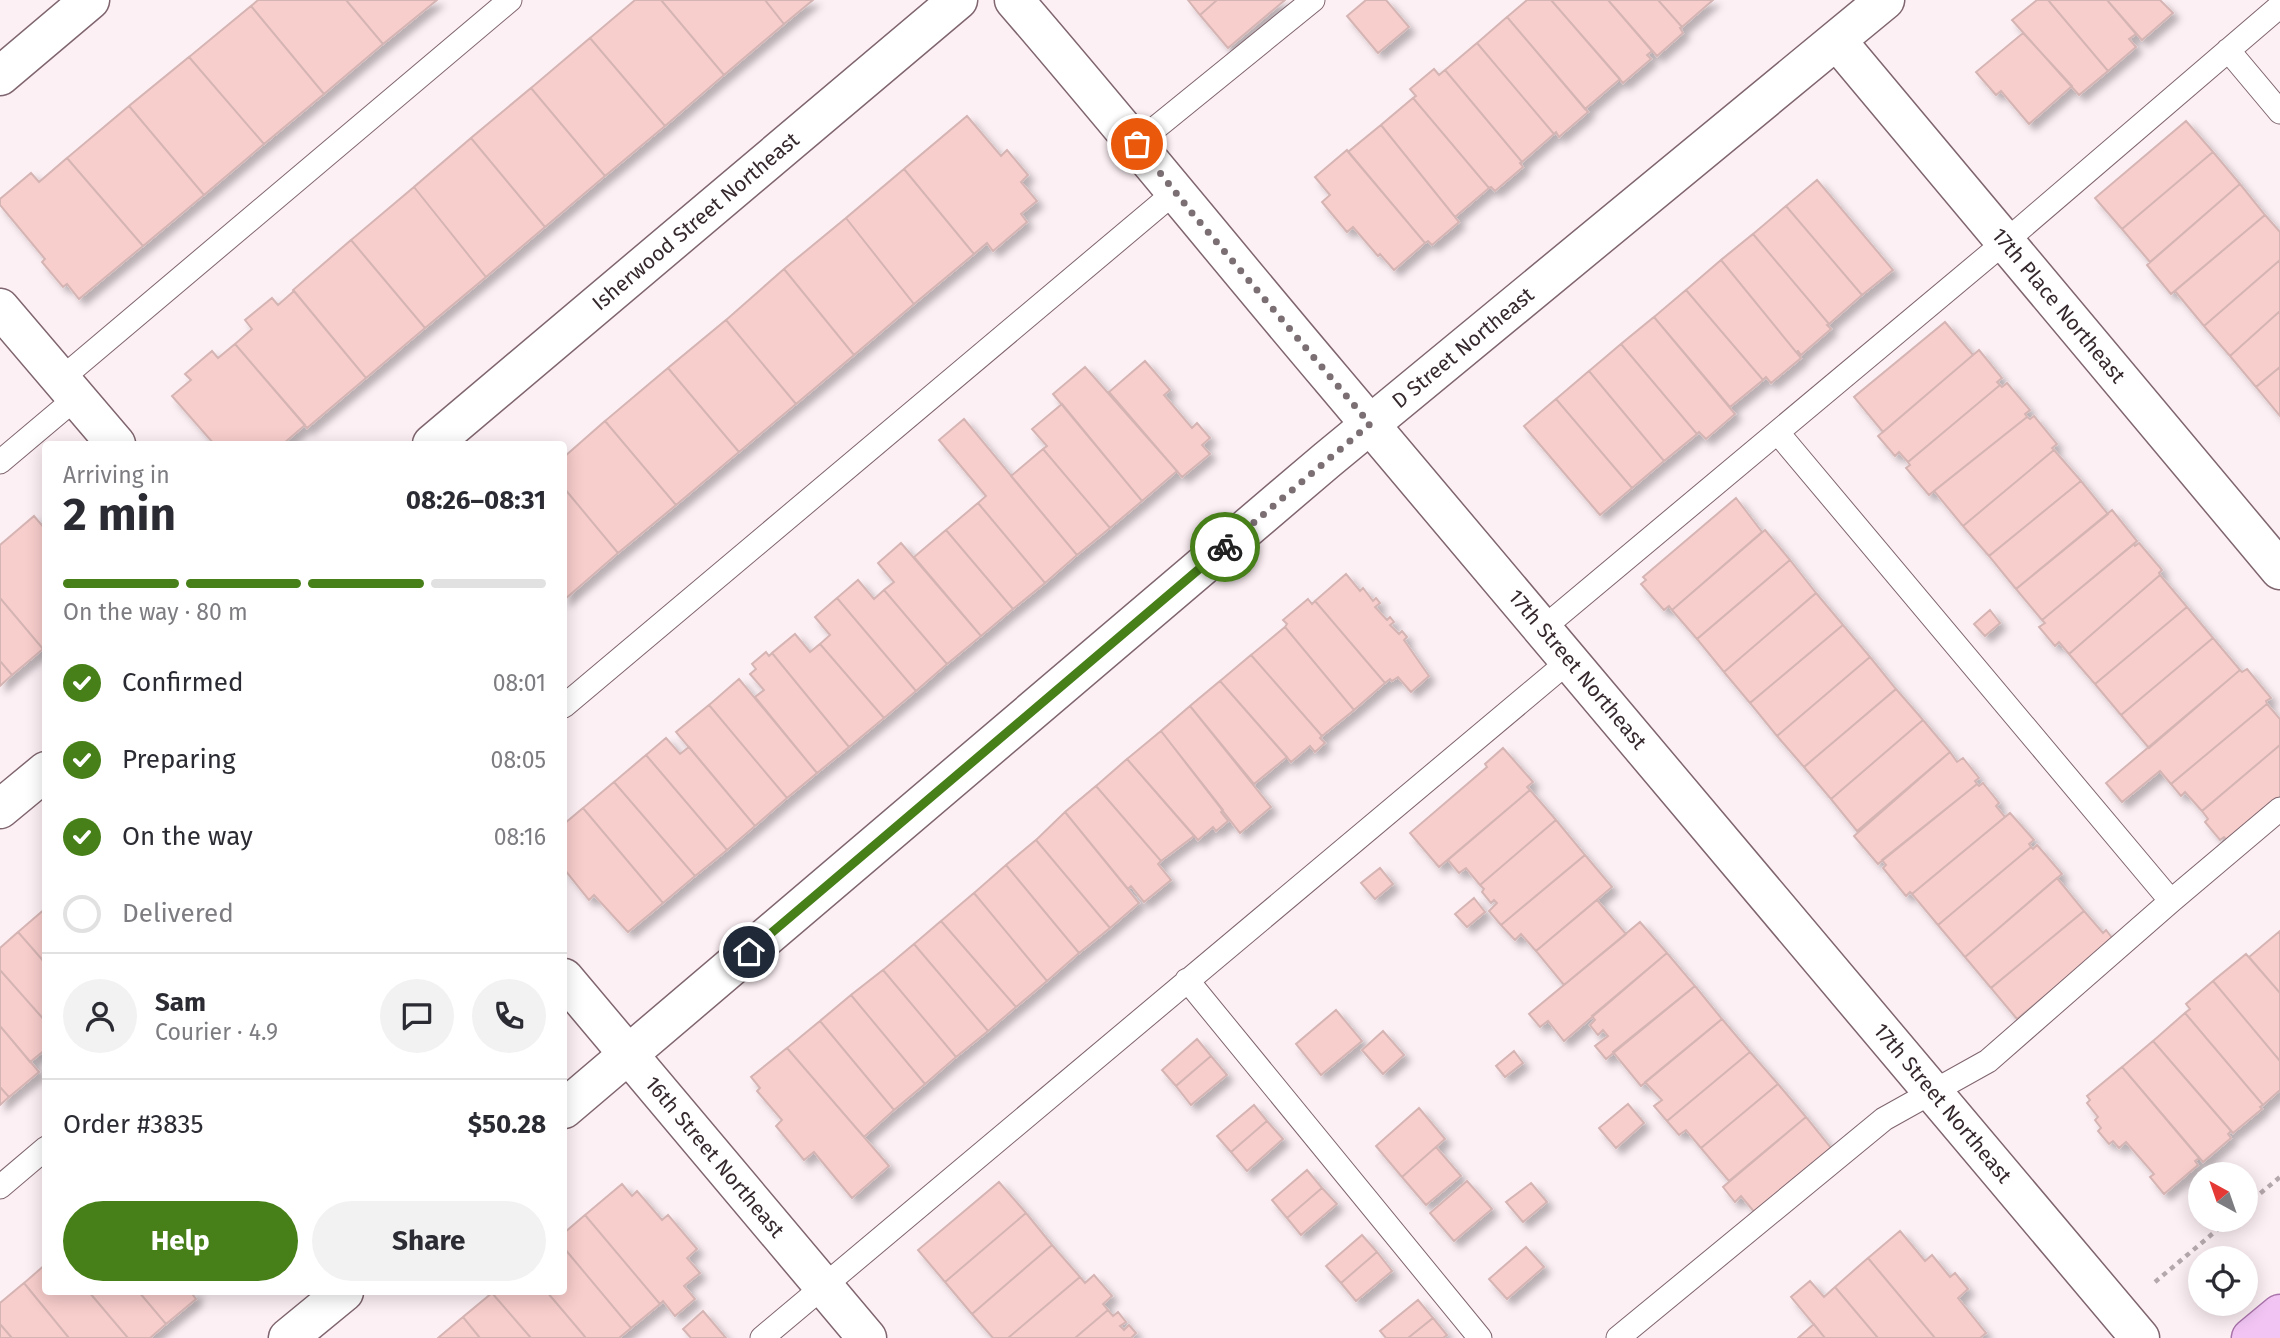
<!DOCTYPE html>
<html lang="en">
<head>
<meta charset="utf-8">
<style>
	body { margin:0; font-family:"Fira Sans",sans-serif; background:#f2f2f3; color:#2b2b33; height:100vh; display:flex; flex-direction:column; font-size:26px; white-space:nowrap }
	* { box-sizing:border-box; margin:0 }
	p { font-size:23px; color:#7c7c81 }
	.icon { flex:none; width:38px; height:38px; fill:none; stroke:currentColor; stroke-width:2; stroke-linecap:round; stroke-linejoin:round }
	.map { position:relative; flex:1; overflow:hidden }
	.side { position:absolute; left:42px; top:441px; width:525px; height:854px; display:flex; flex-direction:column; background:#fff; border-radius:7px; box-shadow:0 4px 18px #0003 }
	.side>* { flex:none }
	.needle { width:46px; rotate:320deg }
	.buttons { position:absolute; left:2188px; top:1162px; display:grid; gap:14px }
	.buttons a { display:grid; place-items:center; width:70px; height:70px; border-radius:50%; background:#fff; box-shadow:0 4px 18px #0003; font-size:35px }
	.pin { position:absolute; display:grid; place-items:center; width:60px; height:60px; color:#fff; margin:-30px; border:4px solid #fff; border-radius:50%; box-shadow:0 2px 7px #0007 }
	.courier { position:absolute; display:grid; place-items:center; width:70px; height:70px; margin:-35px; border:5px solid #477f18; border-radius:50%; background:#fff; color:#222; box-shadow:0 2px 9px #0007 }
	.head em { font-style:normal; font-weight:700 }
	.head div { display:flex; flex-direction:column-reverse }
	.head { display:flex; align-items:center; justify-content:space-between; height:119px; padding:0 21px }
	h1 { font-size:46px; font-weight:700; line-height:52px }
	.bar { display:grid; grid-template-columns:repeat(4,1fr); gap:10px 7px; align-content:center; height:84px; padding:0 21px }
	.bar i { height:9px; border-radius:5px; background:#e1e1e2 }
	.bar .active { background:#477f18 }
	.bar p { grid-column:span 4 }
	.line { display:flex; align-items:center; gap:18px; padding:0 21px; border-top:2px solid #e1e1e2 }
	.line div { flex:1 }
	.round { display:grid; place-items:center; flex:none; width:74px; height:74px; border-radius:37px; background:#f2f2f3 }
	ol { padding:0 21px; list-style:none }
	li { display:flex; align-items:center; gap:21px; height:77px }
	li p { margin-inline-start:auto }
	li .icon { padding:7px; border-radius:50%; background:#477f18; color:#fff; stroke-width:4 }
	li:last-child { color:#7c7c81 }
	li i { width:38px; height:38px; border:4px solid #e1e1e2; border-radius:50% }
	.cta { display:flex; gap:14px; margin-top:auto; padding:14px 21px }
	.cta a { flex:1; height:80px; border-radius:42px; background:#477f18; color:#fff; font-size:28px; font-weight:700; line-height:80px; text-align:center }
	.cta a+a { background:#f2f2f3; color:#2b2b33 }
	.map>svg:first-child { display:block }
</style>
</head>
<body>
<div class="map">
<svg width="2280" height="1338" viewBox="0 0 2280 1338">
	<defs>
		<filter id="shadow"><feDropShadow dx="6" dy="6" stdDeviation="3.5" flood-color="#0004"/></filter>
	</defs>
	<rect width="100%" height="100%" fill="#fdf0f5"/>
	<path fill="#f8cecc" stroke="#d5b5b4" stroke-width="2" filter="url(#shadow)" d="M258 0H346L383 44 324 94 251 6Z
		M346 0H437L383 44Z
		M635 0H661L724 75 665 126 590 38Z
		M661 0H765L784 24 724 75Z
		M765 0H813L784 24Z
		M1188 0H1217L1200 15Z
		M1217 0H1285L1228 48 1200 15Z
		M1366 0H1386L1409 27 1378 53 1347 16Z
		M1527 0H1551L1620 79 1585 109 1507 17Z
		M1551 0H1608L1652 51 1647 55 1651 59 1623 83Z
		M1608 0H1658L1682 27 1680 28 1683 33 1657 56Z
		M1658 0H1713L1682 27Z
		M2037 0H2048L2108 71 2079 95 2012 20Z
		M2048 0H2107L2136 34 2129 39 2136 47 2108 71Z
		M2107 0H2160L2173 13 2142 40Z
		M251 6 324 94 264 144 189 57Z
		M1507 17 1588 112 1559 137 1556 132 1554 134 1477 43Z
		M2023 33 2072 86 2029 124 2001 91 1996 95 1976 72Z
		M590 38 665 126 605 176 531 88Z
		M1477 43 1554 134 1522 162 1445 70Z
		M189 57 264 144 204 195 129 106Z
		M1434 69 1439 75 1445 70 1522 162 1520 163 1523 167 1495 191 1491 187 1489 188 1413 98 1416 96 1410 89Z
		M531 88 605 176 545 227 471 138Z
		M1413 98 1489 188 1455 217 1381 125Z
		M129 106 204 195 143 246 67 158Z
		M967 116 1001 156 1007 150 1028 175 1021 182 1037 201 1021 214 1027 222 993 251 987 243 974 254 904 169Z
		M2186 121 2213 152 2122 229 2095 198Z
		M1381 125 1459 222 1432 245 1428 241 1425 243 1348 152Z
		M471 138 545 227 486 277 414 187Z
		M1347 150 1425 243 1394 270 1380 254 1378 256 1353 227 1347 232 1322 202 1330 195 1315 177Z
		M2213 152 2240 184 2150 262 2122 229Z
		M67 158 143 246 79 299 67 284 63 287 42 262 45 259 0 205V199L31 173 39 182Z
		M904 169 974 254 914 304 846 218Z
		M1817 180 1893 270 1862 295 1786 206Z
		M2240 184 2265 215 2171 294 2147 265Z
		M414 187 486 277 425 328 351 240Z
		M1786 206 1862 295 1829 324 1753 234Z
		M2265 215 2280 232V260L2204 326 2175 291Z
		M846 218 914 304 854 355 784 269Z
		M1753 234 1829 324 1827 325 1831 329 1801 355 1798 351 1796 352 1721 260Z
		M351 240 425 328 366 378 293 290Z
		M1721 260 1801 358 1771 383 1766 377 1763 380 1686 290Z
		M2280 260V311L2230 356 2204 326Z
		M784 269 854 355 796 404 726 320Z
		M1686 290 1763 380 1730 407 1654 317Z
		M294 291 366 378 307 428 235 344 252 329 245 320 272 298 278 305Z
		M2280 311V367L2256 387 2230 356Z
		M1654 317 1735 414 1706 439 1699 432 1697 434 1621 344Z
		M726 320 796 404 739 452 668 368Z
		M1945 322 1973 355 1883 432 1854 397Z
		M235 344 305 425 283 444H214L172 396 191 380 185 374 212 351 218 358Z
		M1621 344 1697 434 1664 461 1589 371Z
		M1979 350 2002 378 1997 382 2000 385 1908 462 1899 452 1895 456 1878 436Z
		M1145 361 1170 390 1164 395 1192 428 1197 423 1210 438 1202 445 1210 454 1182 477 1109 392Z
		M1085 367 1177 471 1142 501 1053 394Z
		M2280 367V416L2256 387Z
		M668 368 739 452 676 505 605 421Z
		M1589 371 1664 461 1632 488 1556 399Z
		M2007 383 2030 410 2025 414 2027 417 1929 495 1906 468 1910 465 1908 462 2000 385 2002 387Z
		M1556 399 1632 488 1600 515 1524 426Z
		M1062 404 1142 501 1110 528 1043 449 1047 446 1032 429Z
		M2034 416 2057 444 2052 448 2054 450 1963 526 1934 491 2027 417 2030 419Z
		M964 419 1077 555 1045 583 978 503 986 496 939 440Z
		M605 421 676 505 618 553 564 488V457Z
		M1043 449 1110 528 1077 555 1011 476Z
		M2054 450 2081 481 1989 556 1963 526Z
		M2081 481 2108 514 2016 589 1989 556Z
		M564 488 618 553 564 600Z
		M1736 498 1762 532 1672 610 1669 606 1664 610 1641 584 1646 580 1643 577Z
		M978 503 1045 583 1013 609 946 530Z
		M2112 510 2137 541 2042 620 2016 589Z
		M34 516 46 530V647L43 649 0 598V545Z
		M946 530 1013 609 981 636 914 557Z
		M1765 530 1790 560 1697 639 1672 610Z
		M901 543 981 636 947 664 884 590 894 582 878 563Z
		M2139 543 2162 570 2159 573 2160 575 2069 654 2059 642 2055 646 2039 627 2045 623 2042 620 2134 544 2135 546Z
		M1790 560 1816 593 1724 672 1697 639Z
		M1346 574 1360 591 1363 588 1373 601 1376 598 1380 603 1375 607 1387 620 1390 617 1394 622 1390 625 1399 634 1402 631 1407 637 1404 640 1429 676 1411 692 1398 677 1392 681 1390 679 1385 683 1315 601Z
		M2160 575 2187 607 2095 684 2069 654Z
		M858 580 874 599 884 590 947 664 916 691 837 598Z
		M1816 593 1843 625 1750 703 1724 672Z
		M0 598 43 649 12 675 0 661Z
		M837 598 916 691 884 718 820 644 830 635 815 617Z
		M1308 599 1312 604 1315 601 1385 683 1354 710 1285 627 1287 624 1283 620Z
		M2187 607 2213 638 2121 715 2095 684Z
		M1990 610 2000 623 1985 636 1974 624Z
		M1843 625 1870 657 1777 736 1750 703Z
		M1285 627 1354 710 1322 736 1251 655Z
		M795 634 810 652 820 644 884 718 849 747 772 653Z
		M2213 638 2240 670 2149 748 2121 715Z
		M766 652 769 656 772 653 849 747 817 773 755 697 764 690 750 674 756 669 752 664Z
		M1251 655 1322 736 1320 738 1325 743 1315 752 1310 746 1291 762 1220 681Z
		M1870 657 1896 689 1804 767 1777 736Z
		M0 661 12 675 0 686Z
		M2247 669 2271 698 2266 701 2267 704 2171 784 2160 771 2122 802 2106 783 2240 670 2242 672Z
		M739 679 817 773 787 798 709 705Z
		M1220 681 1287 757 1254 784 1190 706Z
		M1896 689 1923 720 1831 799 1804 767Z
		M2267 704 2280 719V745L2202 811 2185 792 2181 796 2171 784Z
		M709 705 787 798 755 826 676 732Z
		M1190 706 1271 807 1240 833 1161 731Z
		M1923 720 1950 752 1857 831 1831 799Z
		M1161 731 1223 810 1221 812 1228 821 1216 831 1213 827 1198 840 1127 759Z
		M666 738 680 754 689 747 755 826 727 850 646 755Z
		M2280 745V797L2228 841 2224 837 2220 840 2205 822 2208 819 2202 811Z
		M1503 748 1533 782 1527 787 1530 790 1439 867 1410 833 1487 767 1485 764Z
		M1950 752 1957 762 1963 758 1979 778 1975 781 1977 784 1878 864 1854 836Z
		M646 755 727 850 695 876 614 782Z
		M1127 759 1194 836 1161 861 1096 786Z
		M614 782 695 876 663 903 583 808Z
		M1983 783 1999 803 1996 806 2005 817 1912 894 1910 892 1906 896 1883 868 1886 865 1882 860 1977 784 1979 786Z
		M1096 786 1161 861 1158 864 1171 880 1144 902 1131 886 1128 889 1065 812Z
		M1530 790 1556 820 1480 885 1466 868 1459 873 1448 860Z
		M583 808 663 903 628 932 594 895 589 900 564 869V824Z
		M1065 812 1139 903 1110 928 1036 840Z
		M2010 813 2034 840 2029 844 2031 847 1938 925 1912 894Z
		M1556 820 1585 855 1501 925 1489 911 1497 903 1494 900 1491 903 1482 892 1484 889 1480 885Z
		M1036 840 1110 928 1079 953 1006 865Z
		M2037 845 2062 874 1965 957 1938 925 2031 847 2033 849Z
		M1585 855 1612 887 1536 951 1521 934 1515 940 1501 925Z
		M1006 865 1079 953 1047 981 974 893Z
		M1380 868 1393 884 1375 899 1361 883Z
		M2057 878 2084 911 1991 988 1965 957Z
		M974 893 1047 981 1016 1007 941 921Z
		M1474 898 1485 912 1467 927 1455 914Z
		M1597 900 1626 934 1564 985 1536 951Z
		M46 908V964L18 932Z
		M2084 911 2103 933 2106 930 2113 939 2017 1019 1991 988Z
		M941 921 1016 1007 988 1031 914 944Z
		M1640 922 1667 953 1564 1041 1548 1021 1540 1027 1529 1014Z
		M2280 931V993L2249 957Z
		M18 932 46 964V1022L0 970V948Z
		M914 944 988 1031 956 1057 883 970Z
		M1667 953 1695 986 1606 1059 1595 1046 1608 1036 1603 1030 1598 1035 1590 1025 1595 1020 1592 1016Z
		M2246 954 2280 993V1061L2213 981Z
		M0 970 46 1022V1049L30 1062 0 1026Z
		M883 970 956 1057 925 1084 851 995Z
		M2213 981 2280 1061V1090L2263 1105 2185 1013 2190 1009 2186 1004Z
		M1695 986 1722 1019 1641 1086 1613 1052Z
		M851 995 925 1084 894 1110 820 1021Z
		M1336 1010 1362 1041 1321 1075 1296 1044Z
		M2185 1013 2263 1105 2260 1107 2262 1109 2233 1133 2153 1041Z
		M1722 1019 1750 1052 1667 1121 1654 1106 1662 1100 1645 1082Z
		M820 1021 894 1110 864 1137 787 1048Z
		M0 1026 39 1072 9 1097 0 1087Z
		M1383 1031 1404 1055 1383 1074 1362 1050Z
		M1197 1039 1211 1056 1176 1086 1162 1070Z
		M2153 1041 2231 1131 2228 1134 2231 1138 2203 1162 2122 1067Z
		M787 1048 889 1166 852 1198 814 1152 804 1160 776 1126 782 1120 757 1091 760 1088 751 1077Z
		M1514 1051 1523 1063 1505 1077 1496 1066Z
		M1750 1052 1778 1084 1701 1148 1686 1130 1679 1135 1667 1121Z
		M1211 1056 1227 1075 1191 1105 1176 1086Z
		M2122 1067 2199 1158 2195 1161 2198 1165 2164 1194 2150 1177 2154 1174 2126 1142 2119 1148 2113 1141 2109 1144 2098 1131 2101 1128 2095 1120 2098 1117 2087 1103 2090 1100 2087 1096Z
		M1778 1084 1806 1117 1729 1181 1701 1148Z
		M0 1087 9 1097 0 1105Z
		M1628 1104 1644 1123 1616 1148 1599 1128Z
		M1254 1105 1267 1121 1231 1152 1217 1136Z
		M1419 1108 1445 1139 1402 1177 1376 1146Z
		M1806 1117 1832 1149 1756 1214 1741 1196 1735 1202 1723 1187Z
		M1267 1121 1283 1139 1247 1171 1231 1152Z
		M1436 1147 1461 1176 1426 1205 1402 1177Z
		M1307 1170 1322 1188 1287 1218 1272 1200Z
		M1467 1181 1492 1209 1454 1241 1430 1213Z
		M999 1182 1026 1213 945 1282 918 1250Z
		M1531 1183 1547 1202 1523 1222 1506 1202Z
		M622 1184 632 1196 637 1191 662 1220 668 1215 697 1249 687 1258 700 1273 684 1286 695 1299 675 1316 663 1301 660 1304 585 1215Z
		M1322 1188 1337 1204 1301 1235 1287 1218Z
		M1026 1213 1052 1245 972 1314 945 1282Z
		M585 1215 660 1304 631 1328 564 1248V1233Z
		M1900 1231 1925 1261 1932 1255 1950 1277 1955 1273 1968 1289 1958 1298 1986 1333 1980 1338H1935L1868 1258Z
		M1362 1235 1377 1252 1341 1283 1326 1266Z
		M1052 1245 1080 1277 1008 1338H993L972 1314Z
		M1526 1247 1544 1267 1507 1299 1489 1279Z
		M564 1248 631 1328 619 1338H586L547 1292H564Z
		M1377 1252 1392 1271 1356 1301 1341 1283Z
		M1868 1258 1935 1338H1878L1835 1287Z
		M46 1264V1292H89L128 1338H69L24 1283Z
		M1094 1275 1112 1296 1103 1304 1108 1310 1075 1338H1008L1080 1277 1085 1283Z
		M1810 1281 1824 1297 1835 1287 1878 1338H1825L1791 1297Z
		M24 1283 69 1338H12L0 1324V1303Z
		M89 1292H139L166 1324 150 1338H128Z
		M139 1292H197L193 1295 196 1299 166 1324Z
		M494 1292H547L586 1338H531L492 1293Z
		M492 1293 531 1338H480L463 1317Z
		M1418 1300 1433 1318 1408 1338H1386L1380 1331Z
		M1108 1310 1113 1316 1118 1312 1126 1322 1120 1326 1124 1330 1129 1325 1136 1333 1131 1338H1075Z
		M703 1311 726 1338H691L683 1329Z
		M463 1317 480 1338H438Z
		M1433 1318 1447 1335 1443 1338H1408Z
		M0 1324 12 1338H0Z
		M1814 1324 1825 1338H1798Z"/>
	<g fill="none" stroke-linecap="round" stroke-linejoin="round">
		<defs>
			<path id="lane" d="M2228 50 2280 112
				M1137 143 1313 0
				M61 379 510 0
				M1778 433 2171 901
				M0 462 76 398
				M1542 629 2006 241 2280 6
				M564 706 1175 192
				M1187 980 1480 1338
				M0 1187 46 1148
				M762 1338 1569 661
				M1618 1338 1884 1119 1988 1061 2171 901 2280 809"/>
			<g id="street">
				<path id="s1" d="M1837 41 2280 570"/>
				<path d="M0 76 90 0"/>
				<path d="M0 308 116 444"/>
				<path id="s2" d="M432 444 958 0"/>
				<path d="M0 809 46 771"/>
				<path id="s3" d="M564 978 867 1338"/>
				<path id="s4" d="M564 1109 1327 460 1885 0"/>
				<path d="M288 1338 344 1292"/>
			</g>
			<g id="secondary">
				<path id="s5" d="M1014 0C1121 124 1224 252 1330 377 1601 696 1870 1017 2140 1338"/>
			</g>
			<path id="primary" d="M2251 1338 2280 1314"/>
		</defs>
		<use href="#lane" stroke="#7f656f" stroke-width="25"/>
		<use href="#street" stroke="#7f656f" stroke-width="41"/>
		<use href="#secondary" stroke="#7f656f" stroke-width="41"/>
		<use href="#primary" stroke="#a974aa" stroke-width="41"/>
		<path stroke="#b5a8ad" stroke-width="4.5" stroke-dasharray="5 5" stroke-linecap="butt" d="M2245 1206 2280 1177
			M2155 1282 2229 1220"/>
		<use href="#lane" stroke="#fff" stroke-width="23"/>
		<use href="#street" stroke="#fff" stroke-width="38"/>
		<use href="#secondary" stroke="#fff" stroke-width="38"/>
		<use href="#primary" stroke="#f1c4f4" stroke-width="38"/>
	</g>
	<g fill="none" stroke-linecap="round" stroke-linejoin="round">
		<path stroke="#7b6f74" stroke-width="7" stroke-dasharray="0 12.6" d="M1137 144 1192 213 1370 424 1225 547"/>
		<path stroke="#477f18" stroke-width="9" d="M749 952 1225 547"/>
	</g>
	<g text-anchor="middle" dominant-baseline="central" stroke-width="5" stroke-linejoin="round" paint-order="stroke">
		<g font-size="21" fill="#35292e" stroke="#fdf0f5">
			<text stroke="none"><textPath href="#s2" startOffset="345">Isherwood Street Northeast</textPath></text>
			<text stroke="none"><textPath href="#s1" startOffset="345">17th Place Northeast</textPath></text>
			<text stroke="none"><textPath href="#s4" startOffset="1178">D Street Northeast</textPath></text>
			<text stroke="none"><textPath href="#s5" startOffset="875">17th Street Northeast</textPath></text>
			<text stroke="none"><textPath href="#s5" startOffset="1442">17th Street Northeast</textPath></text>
			<text stroke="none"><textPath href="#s3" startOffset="234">16th Street Northeast</textPath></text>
		</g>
	</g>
</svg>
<div class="buttons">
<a><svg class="needle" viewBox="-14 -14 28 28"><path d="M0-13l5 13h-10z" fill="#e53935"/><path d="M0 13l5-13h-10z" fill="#7c7c81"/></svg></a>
<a><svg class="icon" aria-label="locate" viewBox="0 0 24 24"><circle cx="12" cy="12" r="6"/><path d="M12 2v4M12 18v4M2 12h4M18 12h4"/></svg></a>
</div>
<div class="pin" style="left:1137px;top:144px;background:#ea580c"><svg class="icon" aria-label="bag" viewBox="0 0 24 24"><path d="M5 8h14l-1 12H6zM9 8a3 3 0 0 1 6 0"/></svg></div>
<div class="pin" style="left:749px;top:952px;background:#1f2937"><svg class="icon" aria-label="home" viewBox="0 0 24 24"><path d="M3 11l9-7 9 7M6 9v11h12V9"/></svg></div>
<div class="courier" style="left:1225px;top:547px"><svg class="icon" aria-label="bike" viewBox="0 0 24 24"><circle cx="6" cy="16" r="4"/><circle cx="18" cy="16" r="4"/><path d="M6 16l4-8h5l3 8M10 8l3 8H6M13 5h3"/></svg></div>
<section class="side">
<div class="head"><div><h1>2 min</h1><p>Arriving in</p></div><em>08:26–08:31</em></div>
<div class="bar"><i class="active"></i><i class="active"></i><i class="active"></i><i></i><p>On the way · 80 m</p></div>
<ol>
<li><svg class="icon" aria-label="check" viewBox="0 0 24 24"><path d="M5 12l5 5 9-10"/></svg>Confirmed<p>08:01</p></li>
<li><svg class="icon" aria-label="check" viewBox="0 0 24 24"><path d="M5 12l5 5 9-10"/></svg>Preparing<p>08:05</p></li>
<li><svg class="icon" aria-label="check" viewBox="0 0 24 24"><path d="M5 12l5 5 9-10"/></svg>On the way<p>08:16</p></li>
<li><i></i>Delivered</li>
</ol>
<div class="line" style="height:126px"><a class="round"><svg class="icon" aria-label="person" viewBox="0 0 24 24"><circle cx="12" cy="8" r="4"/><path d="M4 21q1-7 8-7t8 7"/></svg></a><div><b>Sam</b><p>Courier · 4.9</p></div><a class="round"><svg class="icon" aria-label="chat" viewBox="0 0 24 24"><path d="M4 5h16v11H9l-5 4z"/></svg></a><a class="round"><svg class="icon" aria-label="phone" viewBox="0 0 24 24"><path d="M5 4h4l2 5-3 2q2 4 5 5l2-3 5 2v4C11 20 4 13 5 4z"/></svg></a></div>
<div class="line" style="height:91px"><div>Order #3835</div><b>$50.28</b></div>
<div class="cta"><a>Help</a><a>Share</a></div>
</section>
</div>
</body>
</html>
